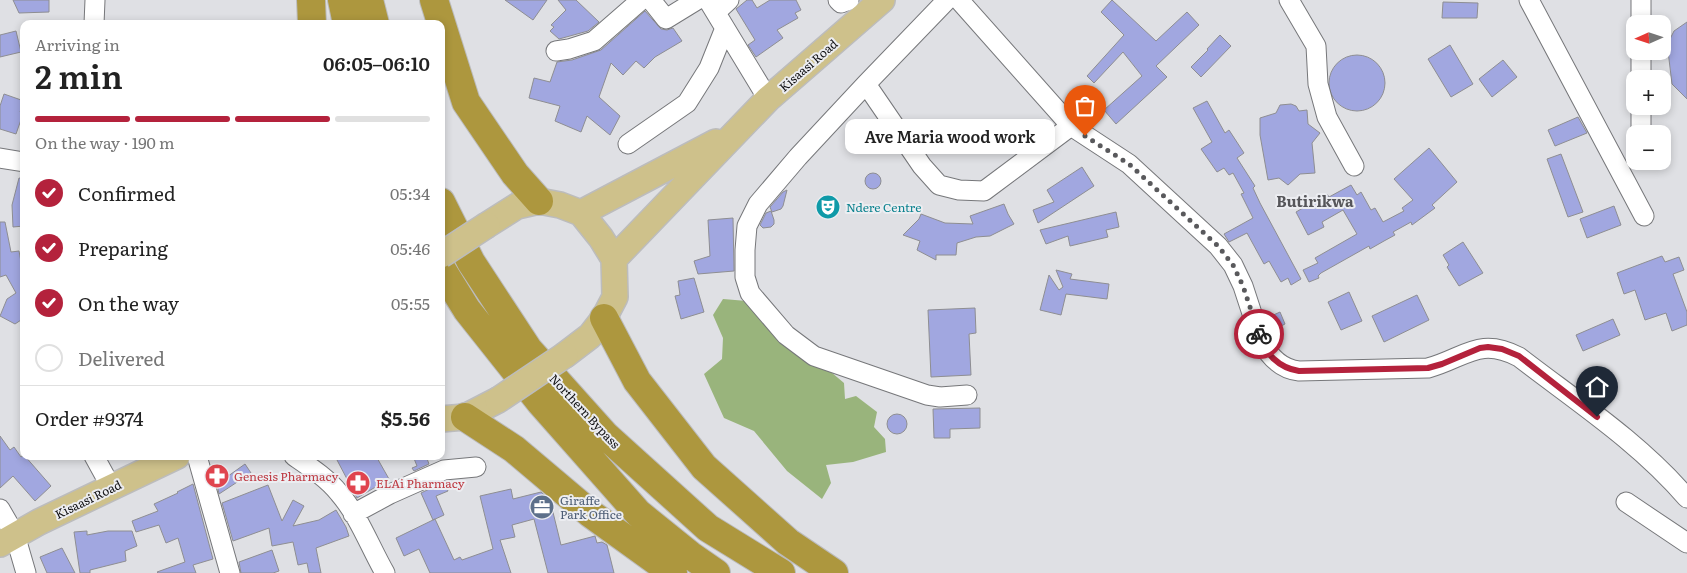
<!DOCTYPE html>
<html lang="en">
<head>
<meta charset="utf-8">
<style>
	body { margin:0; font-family:Literata,serif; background:#f6f6f6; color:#222; height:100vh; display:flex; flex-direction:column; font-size:19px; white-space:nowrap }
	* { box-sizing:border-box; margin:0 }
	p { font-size:16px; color:#767676 }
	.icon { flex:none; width:28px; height:28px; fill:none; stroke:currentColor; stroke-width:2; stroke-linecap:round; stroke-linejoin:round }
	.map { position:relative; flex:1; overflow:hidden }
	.details { position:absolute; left:20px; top:20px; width:425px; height:440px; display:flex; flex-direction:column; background:#fff; border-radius:10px; box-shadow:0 2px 8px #0003 }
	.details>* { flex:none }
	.needle { width:32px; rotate:267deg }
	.buttons { position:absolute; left:1626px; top:15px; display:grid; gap:10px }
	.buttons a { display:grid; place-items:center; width:45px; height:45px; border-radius:10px; background:#fff; box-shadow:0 2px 8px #0003; font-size:25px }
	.pin { position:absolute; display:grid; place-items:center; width:42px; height:42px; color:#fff; margin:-51px -21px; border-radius:50% 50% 50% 0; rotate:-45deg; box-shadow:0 0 5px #0007 }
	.pin .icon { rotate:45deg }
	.courier { position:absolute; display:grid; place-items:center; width:50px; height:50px; margin:-25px; border:4px solid #b4223c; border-radius:50%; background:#fff; color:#222; box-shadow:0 1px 6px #0007 }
	.bubble { position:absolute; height:35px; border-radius:10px; background:#fff; box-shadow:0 2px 8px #0003; font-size:16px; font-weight:600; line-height:35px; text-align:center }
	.overview em { font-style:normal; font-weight:600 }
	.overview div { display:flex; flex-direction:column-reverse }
	.overview { display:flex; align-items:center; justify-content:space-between; height:85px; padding:0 15px }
	h1 { font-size:32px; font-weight:600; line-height:38px }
	.bar { display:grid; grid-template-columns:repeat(4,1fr); gap:8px 5px; align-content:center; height:60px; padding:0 15px }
	.bar i { height:6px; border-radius:4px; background:#e0e0e0 }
	.bar .current { background:#b4223c }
	.bar p { grid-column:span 4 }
	.line { display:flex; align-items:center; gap:12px; padding:0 15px; border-top:1px solid #e0e0e0 }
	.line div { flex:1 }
	ol { padding:0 15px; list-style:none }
	li { display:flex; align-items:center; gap:15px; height:55px }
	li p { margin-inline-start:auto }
	li .icon { padding:5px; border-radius:50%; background:#b4223c; color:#fff; stroke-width:4 }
	li:last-child { color:#767676 }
	li i { width:28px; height:28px; border:2px solid #e0e0e0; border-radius:50% }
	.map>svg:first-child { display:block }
</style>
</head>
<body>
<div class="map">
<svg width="1687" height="573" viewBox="0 0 1687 573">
	<rect width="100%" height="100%" fill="#dfe0e4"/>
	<path fill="#99b47c" d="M723 299 747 301 844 383 845 399 856 396 877 412 874 427 885 439 886 452 853 462 826 465 831 483 822 499 787 471 754 431 724 418 704 374 722 359 723 338 713 315Z"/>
	<path fill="#a1a7e0" stroke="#8e8e92" d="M13 0H49V12L19 13Z
		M505 0H547L533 20Z
		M558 0H576L599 22 588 31 559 39 550 31 554 27 551 25 566 10Z
		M747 0H752L757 8 770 0H796L801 10 795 13 798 18 777 30 783 38 756 57 748 45 755 40 736 9Z
		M1112 0 1156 41 1187 12 1199 25 1156 66 1167 77 1116 124 1104 110 1142 76 1123 52 1094 83 1087 76 1124 35 1101 12Z
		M1443 2 1478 3 1477 18H1442Z
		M645 11 661 29 667 30 673 28 682 41 655 57 644 68 636 61 623 75 611 63 599 97 620 116 610 135 587 116 581 132 555 121 560 106 529 98 534 78 550 82 557 62 572 60 601 50Z
		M1687 22V99L1672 84 1668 51 1670 39 1674 31Z
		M16 31 21 52 0 57V35Z
		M1220 35 1231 46 1201 77 1191 67 1208 50 1207 49Z
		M1450 45 1473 84 1451 97 1428 59Z
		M1329 83a28 28 0 1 1 56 0a28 28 0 1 1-56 0Z
		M1503 60 1517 77 1492 97 1479 79Z
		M4 94 24 101 20 112 23 114 16 134 0 129V106Z
		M1207 101 1225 133 1229 130 1244 153 1237 158 1255 186 1253 188 1260 203 1301 279 1291 285 1288 278 1281 282 1269 261 1264 264 1247 233 1229 242 1224 234 1253 218 1241 194 1244 193 1233 173 1229 175 1224 168 1217 172 1201 149 1212 142 1193 108Z
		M1291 104 1296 106 1299 111 1307 110 1308 124 1320 133 1312 143 1315 173 1300 174 1288 185 1279 178 1268 180 1260 135V118L1276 113 1280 105Z
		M1578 117 1587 133 1555 146 1548 130Z
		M1429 148 1457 182 1432 205 1435 208 1412 225 1411 222 1393 232 1395 235 1384 241 1370 249 1369 246 1321 273 1318 276 1319 278 1309 282 1303 270 1318 263 1315 258 1357 234 1343 210 1322 222 1324 227 1308 235 1296 212 1327 194 1329 197 1351 185 1357 195 1361 192 1371 210 1375 208 1383 222 1404 211 1402 208 1413 200 1394 179Z
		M1561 154 1583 212 1568 217 1547 159Z
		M1082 167 1094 186 1038 223 1033 210 1054 202 1047 190Z
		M865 181a8 8 0 1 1 16 0a8 8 0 1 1-16 0Z
		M19 178 24 179V226L13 227 12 205Z
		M787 190 783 206 781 209 772 212 770 207 783 192Z
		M1004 204 1008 214 1014 224 990 236 976 237 957 243 956 255H936V260L917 250 920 241 903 235 919 219 921 214 945 223 973 224 970 216Z
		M1614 206 1621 225 1587 238 1580 219Z
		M771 211 774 220V224L771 227 763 228 760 225 766 213Z
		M1116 212 1119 227 1106 230 1108 237 1070 246 1068 236 1046 244 1040 230Z
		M733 218 734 271 698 274 694 261 710 256 708 220Z
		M0 222H5L11 252 19 251 24 278V318L15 324 0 316 7 299 16 293 6 275 0 277Z
		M1463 242 1483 273 1459 286 1447 267 1449 265 1443 255Z
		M1662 256 1665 262 1679 257 1684 270 1673 274 1687 312V325L1672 331 1666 313 1645 320 1635 290 1624 294 1617 273Z
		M1056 270 1072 274 1070 279 1109 284 1107 299 1066 294 1061 315 1040 310 1049 275 1059 290 1063 287Z
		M694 278 704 312 681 319 675 296 680 295 678 281Z
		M1349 292 1362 321 1341 330 1328 302Z
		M1417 295 1429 320 1384 342 1372 316Z
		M975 308 976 333 969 334 971 375 931 377 928 310Z
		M1280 312 1285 324 1273 330 1267 318Z
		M1613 319 1620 335 1583 351 1576 335Z
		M980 408V428L950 429V438H934L933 409Z
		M887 424a10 10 0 1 1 20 0a10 10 0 1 1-20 0Z
		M0 436 10 450 14 447 21 457 24 455 51 486 35 501 13 476 0 488Z
		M345 456H376L389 479 357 498 337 460Z
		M413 456H426L429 464 414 471 412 468 417 466Z
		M245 464 251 473 219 494 217 484Z
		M444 482 448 491 436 496 444 515 433 520 421 493Z
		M193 484 213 559 193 565 196 573H158L157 572 185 562 178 538 166 543 159 525 136 532 132 521 158 511 154 504 178 493 177 492Z
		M268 485 282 521 293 500 304 506 293 526 319 520 336 510 346 527 349 536 316 548 321 573H309L307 563 298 565 293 542 272 546 269 528 233 541 222 503Z
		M511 489 513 499 541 492 550 500 561 545 595 536 597 543 602 542 607 545 614 573H548L534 519 512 525 515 537 500 540 511 573H430L419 549 404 556 396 538 435 519 454 560 460 557 462 560 493 549 480 496Z
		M87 531V535L108 531H132L137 546 125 551 126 561 90 570V573H80L74 532Z
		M62 548 75 573H47L40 557Z
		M272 550 279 571 273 573H241L239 562Z"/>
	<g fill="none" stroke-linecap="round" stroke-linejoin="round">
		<defs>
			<path id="minor" d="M651 0 666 19 697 0
				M708 0 768 99
				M838 0 841 3 849 0
				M947 0 866 84 798 157 758 204 747 226 745 250V277L750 293 786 335 814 356 927 395 940 397 967 395
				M959 0 1071 126 1129 164 1218 246 1233 265 1243 286 1261 341C1269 356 1280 369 1299 371L1428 368C1465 358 1479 336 1519 357 1576 401 1639 442 1687 498
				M1289 0 1316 46 1318 84 1327 117 1354 166
				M1529 0 1644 216
				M1641 0V24
				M716 12 729 0
				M94 24 95 0
				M556 51 569 49 594 41 641 0
				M1641 51V79
				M866 84 922 166 939 185 959 190 984 191 1071 126
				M1641 106V134
				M628 144 687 103 709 68 725 28
				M0 158 24 162
				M94 456 111 487
				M197 456 230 573
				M294 456C310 467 327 478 339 493 359 516 370 547 385 573
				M1626 502 1687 543
				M0 509 15 535 26 573
				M353 514 390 494 444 470 476 467"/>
			<path id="major" d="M581 213 716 142
				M487 225 517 206 539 201 560 205 581 213 601 238 614 259 615 297 604 318 590 336 565 355
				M614 259 768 99 882 0
				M441 419 465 417 498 400
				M0 544 39 522 177 456"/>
			<path id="highway" d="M311 0 312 24
				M342 0 347 24
				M369 0 375 24
				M434 0 466 102 515 174 539 201
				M441 202 471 262 528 349 606 436 708 528 781 573
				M441 268 467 310 540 402 638 513 690 555 716 573
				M604 318 637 381 704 467 788 542 834 573
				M465 417 514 449 591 514 673 573"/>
		</defs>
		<use href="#minor" stroke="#76777a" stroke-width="21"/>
		<use href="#major" stroke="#bcbcbd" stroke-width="28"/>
		<use href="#highway" stroke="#bcbcbd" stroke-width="30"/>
		<use href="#minor" stroke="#fff" stroke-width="19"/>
		<use href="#major" stroke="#cec18b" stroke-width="25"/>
		<use href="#highway" stroke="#ad973e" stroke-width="28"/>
		<defs>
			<path id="major-bridge" d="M441 255 487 225
				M498 400 565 355"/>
		</defs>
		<use href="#major-bridge" stroke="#bcbcbd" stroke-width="28" stroke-linecap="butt"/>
		<use href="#major-bridge" stroke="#cec18b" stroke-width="25"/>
	</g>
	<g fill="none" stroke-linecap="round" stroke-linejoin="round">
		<path stroke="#59595c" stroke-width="5" stroke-dasharray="0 9" d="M1085 136 1129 164 1218 246 1233 265 1243 286 1259 334"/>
		<path stroke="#b4223c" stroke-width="6" d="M1259 334C1264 353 1279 368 1299 371L1428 368 1442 364 1480 348 1488 347 1502 349 1519 356 1597 417"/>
	</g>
	<defs>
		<symbol id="theatre-disc" viewBox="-11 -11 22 22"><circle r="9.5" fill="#0f9aa8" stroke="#ecedf1"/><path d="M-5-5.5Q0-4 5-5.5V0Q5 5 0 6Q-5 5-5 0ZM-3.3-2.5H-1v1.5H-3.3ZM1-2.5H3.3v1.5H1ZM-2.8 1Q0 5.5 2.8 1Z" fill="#fff"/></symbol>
		<symbol id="pharmacy-disc" viewBox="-11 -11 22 22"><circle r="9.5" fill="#e0444e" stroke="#ecedf1"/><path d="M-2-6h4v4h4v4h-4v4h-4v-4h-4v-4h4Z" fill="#fff"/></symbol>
		<symbol id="office-disc" viewBox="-11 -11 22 22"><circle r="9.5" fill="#5c6f8a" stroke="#ecedf1"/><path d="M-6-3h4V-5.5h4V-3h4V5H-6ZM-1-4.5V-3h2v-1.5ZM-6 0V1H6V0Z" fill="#fff"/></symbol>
	</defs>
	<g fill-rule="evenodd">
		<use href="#theatre-disc" x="814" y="193" width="28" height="28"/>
		<use href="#pharmacy-disc" x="203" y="462" width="28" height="28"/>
		<use href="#pharmacy-disc" x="344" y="469" width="28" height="28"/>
		<use href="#office-disc" x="528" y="493" width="28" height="28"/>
	</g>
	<g text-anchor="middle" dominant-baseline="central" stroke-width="4" stroke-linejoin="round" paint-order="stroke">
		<g font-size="12" fill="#111113" stroke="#ecedf1">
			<text transform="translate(808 65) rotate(-41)">Kisaasi Road</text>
			<text transform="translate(585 411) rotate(47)">Northern Bypass</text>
			<text transform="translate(88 499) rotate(-26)">Kisaasi Road</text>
		</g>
		<g font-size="12" fill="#0d838f" stroke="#ecedf1" text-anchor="start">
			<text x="846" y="207">Ndere Centre</text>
		</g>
		<g font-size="12" fill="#be3a42" stroke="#ecedf1" text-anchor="start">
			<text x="234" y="476">Genesis Pharmacy</text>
			<text x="376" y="483">ELAi Pharmacy</text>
		</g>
		<g font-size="12" fill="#4e5e75" stroke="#ecedf1" text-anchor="start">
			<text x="560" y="500">Giraffe<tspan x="560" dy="14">Park Office</tspan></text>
		</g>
		<g font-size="15" font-weight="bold" fill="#56565a" stroke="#ecedf1">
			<text x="1315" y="200">Butirikwa</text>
		</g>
	</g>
</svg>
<div class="buttons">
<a><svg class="needle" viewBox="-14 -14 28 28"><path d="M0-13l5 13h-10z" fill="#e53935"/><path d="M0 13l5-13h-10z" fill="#767676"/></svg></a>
<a>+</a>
<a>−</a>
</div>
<div class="pin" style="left:1085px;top:136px;background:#ea580c"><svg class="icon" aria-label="bag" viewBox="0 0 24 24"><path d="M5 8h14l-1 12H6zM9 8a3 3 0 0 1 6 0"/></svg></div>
<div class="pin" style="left:1597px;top:417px;background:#1f2937"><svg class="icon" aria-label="home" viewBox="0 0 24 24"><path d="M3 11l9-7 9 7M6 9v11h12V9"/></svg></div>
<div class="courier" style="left:1259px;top:334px"><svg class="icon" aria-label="bike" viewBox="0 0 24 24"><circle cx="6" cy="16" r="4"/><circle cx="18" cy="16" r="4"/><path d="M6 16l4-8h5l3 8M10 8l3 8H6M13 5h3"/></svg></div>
<div class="bubble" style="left:845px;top:119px;width:210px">Ave Maria wood work</div>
<section class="details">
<div class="overview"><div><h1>2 min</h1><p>Arriving in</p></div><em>06:05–06:10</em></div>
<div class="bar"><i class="current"></i><i class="current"></i><i class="current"></i><i></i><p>On the way · 190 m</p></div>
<ol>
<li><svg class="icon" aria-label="check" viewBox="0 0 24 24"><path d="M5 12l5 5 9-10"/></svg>Confirmed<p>05:34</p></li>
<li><svg class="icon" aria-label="check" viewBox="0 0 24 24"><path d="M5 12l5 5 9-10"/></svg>Preparing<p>05:46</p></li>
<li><svg class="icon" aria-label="check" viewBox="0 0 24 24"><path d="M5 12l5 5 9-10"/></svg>On the way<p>05:55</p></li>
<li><i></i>Delivered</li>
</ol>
<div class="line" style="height:65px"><div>Order #9374</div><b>$5.56</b></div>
</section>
</div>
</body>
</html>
